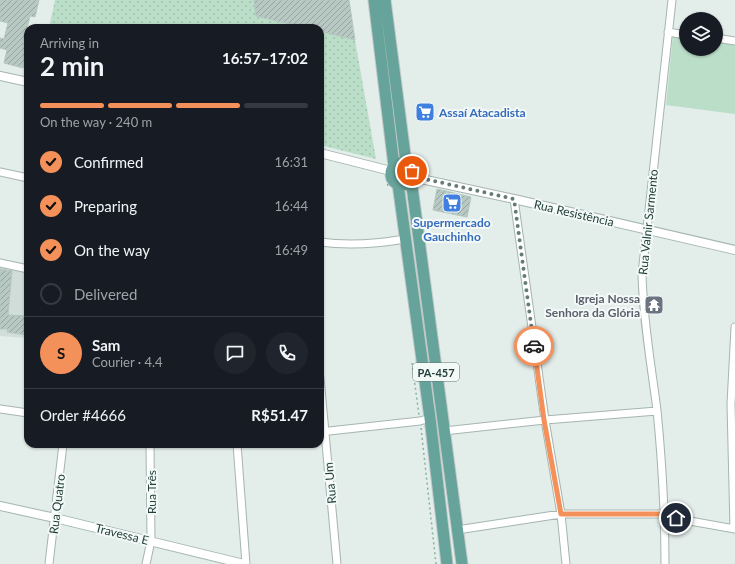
<!DOCTYPE html>
<html lang="en">
<head>
<meta charset="utf-8">
<style>
	body { margin:0; font-family:Lato,sans-serif; background:#20242c; color:#f1f3f6; height:100vh; display:flex; flex-direction:column; font-size:15px; white-space:nowrap }
	* { box-sizing:border-box; margin:0 }
	p { font-size:13px; color:#9ea1a6 }
	.icon { flex:none; width:22px; height:22px; fill:none; stroke:currentColor; stroke-width:2; stroke-linecap:round; stroke-linejoin:round }
	.map { position:relative; flex:1; overflow:hidden }
	.sheet { position:absolute; left:24px; top:24px; width:300px; height:424px; display:flex; flex-direction:column; background:#171b24; border-radius:12px; box-shadow:0 1px 3px #0004 }
	.sheet>* { flex:none }
	.fabs { position:absolute; left:679px; top:12px; display:grid; gap:8px }
	.fabs a { display:grid; place-items:center; width:44px; height:44px; border-radius:50%; background:#171b24; box-shadow:0 1px 3px #0004; font-size:20px }
	.pin { position:absolute; display:grid; place-items:center; width:34px; height:34px; color:#fff; margin:-17px; border:2px solid #fff; border-radius:50%; box-shadow:0 1px 4px #0007 }
	.courier { position:absolute; display:grid; place-items:center; width:40px; height:40px; margin:-20px; border:3px solid #f49059; border-radius:50%; background:#fff; color:#222; box-shadow:0 1px 5px #0007 }
	.overview em { font-style:normal; font-weight:700 }
	.overview div { display:flex; flex-direction:column-reverse }
	.overview { display:flex; align-items:center; justify-content:space-between; height:68px; padding:0 16px }
	h1 { font-size:26px; font-weight:700; line-height:30px }
	.bar { display:grid; grid-template-columns:repeat(4,1fr); gap:6px 4px; align-content:center; height:48px; padding:0 16px }
	.bar i { height:5px; border-radius:3px; background:#363941 }
	.bar .selected { background:#f49059 }
	.bar p { grid-column:span 4 }
	.line { display:flex; align-items:center; gap:10px; padding:0 16px; border-top:1px solid #363941 }
	.line div { flex:1 }
	.round { display:grid; place-items:center; flex:none; width:42px; height:42px; border-radius:21px; background:#20242c }
	ol { padding:0 16px; list-style:none }
	li { display:flex; align-items:center; gap:12px; height:44px }
	li p { margin-inline-start:auto }
	li .icon { padding:4px; border-radius:50%; background:#f49059; color:#111; stroke-width:4 }
	li:last-child { color:#9ea1a6 }
	li i { width:22px; height:22px; border:2px solid #363941; border-radius:50% }
	.map>svg:first-child { display:block }
</style>
</head>
<body>
<div class="map">
<svg width="735" height="564" viewBox="0 0 735 564">
	<defs>
		<pattern id="green-dots" width="8" height="8" patternUnits="userSpaceOnUse"><rect width="8" height="8" fill="#bbdec8"/><path d="M2 2h.1M6 6h.1" fill="none" stroke="#a0c0ad" stroke-width="1.8" stroke-linecap="round"/></pattern>
		<pattern id="building-hatch" width="6" height="6" patternUnits="userSpaceOnUse"><rect width="6" height="6" fill="#b8c8c3"/><path d="M-1 1l2-2M0 6l6-6M5 7l2-2" fill="none" stroke="#95a49f"/></pattern>
	</defs>
	<rect width="100%" height="100%" fill="#e3ede9"/>
	<path fill="#d1ddd9" d="M0 265 28 270V338L0 336Z"/>
	<path fill="url(#green-dots)" d="M55 0H254L256 16 307 28H49Z
		M320 31 355 40 376 159 320 145Z"/>
	<path fill="#bbdec8" d="M673 35 686 36V49H716V40L735 42V114L666 105Z"/>
	<path fill="url(#building-hatch)" stroke="#b5c7c1" d="M0 0H39L35 17 30 16 26 32 23 43 28 44V49L23 68 4 63 7 50 0 48V38L4 39 8 23 0 21Z
		M254 0H349L355 40 320 31V28H307L256 16Z
		M437 189 471 197 467 217 433 210Z
		M0 269 12 271 8 315 28 316 27 335 7 332 8 329H0Z"/>
	<g fill="none" stroke-linecap="round" stroke-linejoin="round">
		<defs>
			<path id="minor" d="M668 32 686 35
				M716 38 735 41
				M0 172 28 178
				M514 199 545 420 561 514 566 564
				M320 242C349 246 376 244 405 239
				M0 263 28 269
				M320 378 337 564
				M0 409 28 413
				M444 431 545 420 657 411
				M320 432 420 421 430 418
				M237 444 246 564
				M734 529 731 404 735 327
				M457 530 561 514H665L690 521 735 529
				M49 564 63 444
				M146 564 151 541 150 444
				M665 564C665 512 662 461 657 410 651 364 643 319 642 274L672 0"/>
			<path id="tertiary" d="M0 76 28 82
				M320 153 391 171
				M412 177 514 199 735 250
				M0 506 55 518 244 564"/>
			<path id="primary" d="M374 0 394 166
				M385 0 406 163
				M391 174a11 11 0 1 1 22 0a11 11 0 1 1-22 0Z
				M411 179 462 564
				M398 184 430 418 447 564"/>
		</defs>
		<use href="#minor" stroke="#a5b5b1" stroke-width="9"/>
		<use href="#tertiary" stroke="#a5b5b1" stroke-width="10"/>
		<use href="#primary" stroke="#c1c9c8" stroke-width="13"/>
		<path stroke="#82b1a7" stroke-width="1.5" stroke-dasharray="2 3" stroke-linecap="butt" d="M387 179 388 187
			M412 363 419 415
			M421 428 436 564"/>
		<use href="#minor" stroke="#fff" stroke-width="7"/>
		<use href="#tertiary" stroke="#fff" stroke-width="8"/>
		<use href="#primary" stroke="#66a39a" stroke-width="11"/>
	</g>
	<g fill="none" stroke-linecap="round" stroke-linejoin="round">
		<path stroke="#667c77" stroke-width="4" stroke-dasharray="0 7.2" d="M412 171V176L514 199 534 346"/>
		<path stroke="#f49059" stroke-width="5" d="M534 346 544 420 561 514H665L676 518"/>
	</g>
	<defs>
		<symbol id="supermarket-square" viewBox="-11 -11 22 22"><rect x="-9" y="-9" width="18" height="18" rx="4" fill="#3f7fe0" stroke="#f3f9f7"/><path d="M-6-5.5h2.5l.6 2H6L4.5 2H-2.5L-4.4-4H-6ZM-1.5 3.2a1.3 1.3 0 1 0 .1 0ZM3 3.2a1.3 1.3 0 1 0 .1 0Z" fill="#fff"/></symbol>
		<symbol id="temple-square" viewBox="-11 -11 22 22"><rect x="-9" y="-9" width="18" height="18" rx="4" fill="#6b7280" stroke="#f3f9f7"/><path d="M0-6L5-2H3V0L6.5 2.5H4V6H1.5V3h-3V6H-4V2.5H-6.5L-3 0V-2H-5Z" fill="#fff"/></symbol>
	</defs>
	<g fill-rule="evenodd">
		<use href="#supermarket-square" x="414" y="101" width="22" height="22"/>
		<use href="#supermarket-square" x="441" y="192" width="22" height="22"/>
		<use href="#temple-square" x="643" y="294" width="22" height="22"/>
	</g>
	<g text-anchor="middle" dominant-baseline="central" stroke-width="4" stroke-linejoin="round" paint-order="stroke">
		<rect fill="#f3f9f7" stroke="#617773" stroke-width="1" x="413" y="363" width="46" height="18" rx="3"/>
		<g font-size="11" font-weight="bold" fill="#223f3a">
			<text x="436" y="372">PA-457</text>
		</g>
		<g font-size="12" font-weight="bold" fill="#366cbe" stroke="#f3f9f7" text-anchor="start">
			<text x="439" y="112">Assaí Atacadista</text>
			<text x="452" y="222" text-anchor="middle">Supermercado<tspan x="452" dy="14">Gauchinho</tspan></text>
		</g>
		<g font-size="12" fill="#223f3a" stroke="#f3f9f7">
			<text transform="translate(574 213) rotate(13)">Rua Resistência</text>
			<text transform="translate(648 222) rotate(-84)">Rua Valnir Sarmento</text>
			<text transform="translate(330 483) rotate(-95)">Rua Um</text>
			<text transform="translate(151 492) rotate(-90)">Rua Três</text>
			<text transform="translate(57 504) rotate(-83)">Rua Quatro</text>
			<text transform="translate(122 534) rotate(14)">Travessa E</text>
		</g>
		<g font-size="12" font-weight="bold" fill="#5b616d" stroke="#f3f9f7" text-anchor="end">
			<text x="640" y="298">Igreja Nossa<tspan x="640" dy="14">Senhora da Glória</tspan></text>
		</g>
	</g>
</svg>
<div class="fabs">
<a><svg class="icon" aria-label="layers" viewBox="0 0 24 24"><path d="M12 4l9 5-9 5-9-5zM3 14l9 5 9-5"/></svg></a>
</div>
<div class="pin" style="left:412px;top:171px;background:#ea580c"><svg class="icon" aria-label="bag" viewBox="0 0 24 24"><path d="M5 8h14l-1 12H6zM9 8a3 3 0 0 1 6 0"/></svg></div>
<div class="pin" style="left:676px;top:518px;background:#1f2937"><svg class="icon" aria-label="home" viewBox="0 0 24 24"><path d="M3 11l9-7 9 7M6 9v11h12V9"/></svg></div>
<div class="courier" style="left:534px;top:346px"><svg class="icon" aria-label="car" viewBox="0 0 24 24"><path d="M5 17H2v-5l4-1 3-4h7l3 4 3 1v5h-3M9 17h6M6 11h13"/><circle cx="7" cy="17" r="2"/><circle cx="17" cy="17" r="2"/></svg></div>
<section class="sheet">
<div class="overview"><div><h1>2 min</h1><p>Arriving in</p></div><em>16:57–17:02</em></div>
<div class="bar"><i class="selected"></i><i class="selected"></i><i class="selected"></i><i></i><p>On the way · 240 m</p></div>
<ol>
<li><svg class="icon" aria-label="check" viewBox="0 0 24 24"><path d="M5 12l5 5 9-10"/></svg>Confirmed<p>16:31</p></li>
<li><svg class="icon" aria-label="check" viewBox="0 0 24 24"><path d="M5 12l5 5 9-10"/></svg>Preparing<p>16:44</p></li>
<li><svg class="icon" aria-label="check" viewBox="0 0 24 24"><path d="M5 12l5 5 9-10"/></svg>On the way<p>16:49</p></li>
<li><i></i>Delivered</li>
</ol>
<div class="line" style="height:72px"><b class="round" style="background:#f49059;color:#111">S</b><div><b>Sam</b><p>Courier · 4.4</p></div><a class="round"><svg class="icon" aria-label="chat" viewBox="0 0 24 24"><path d="M4 5h16v11H9l-5 4z"/></svg></a><a class="round"><svg class="icon" aria-label="phone" viewBox="0 0 24 24"><path d="M5 4h4l2 5-3 2q2 4 5 5l2-3 5 2v4C11 20 4 13 5 4z"/></svg></a></div>
<div class="line" style="height:52px"><div>Order #4666</div><b>R$51.47</b></div>
</section>
</div>
</body>
</html>
